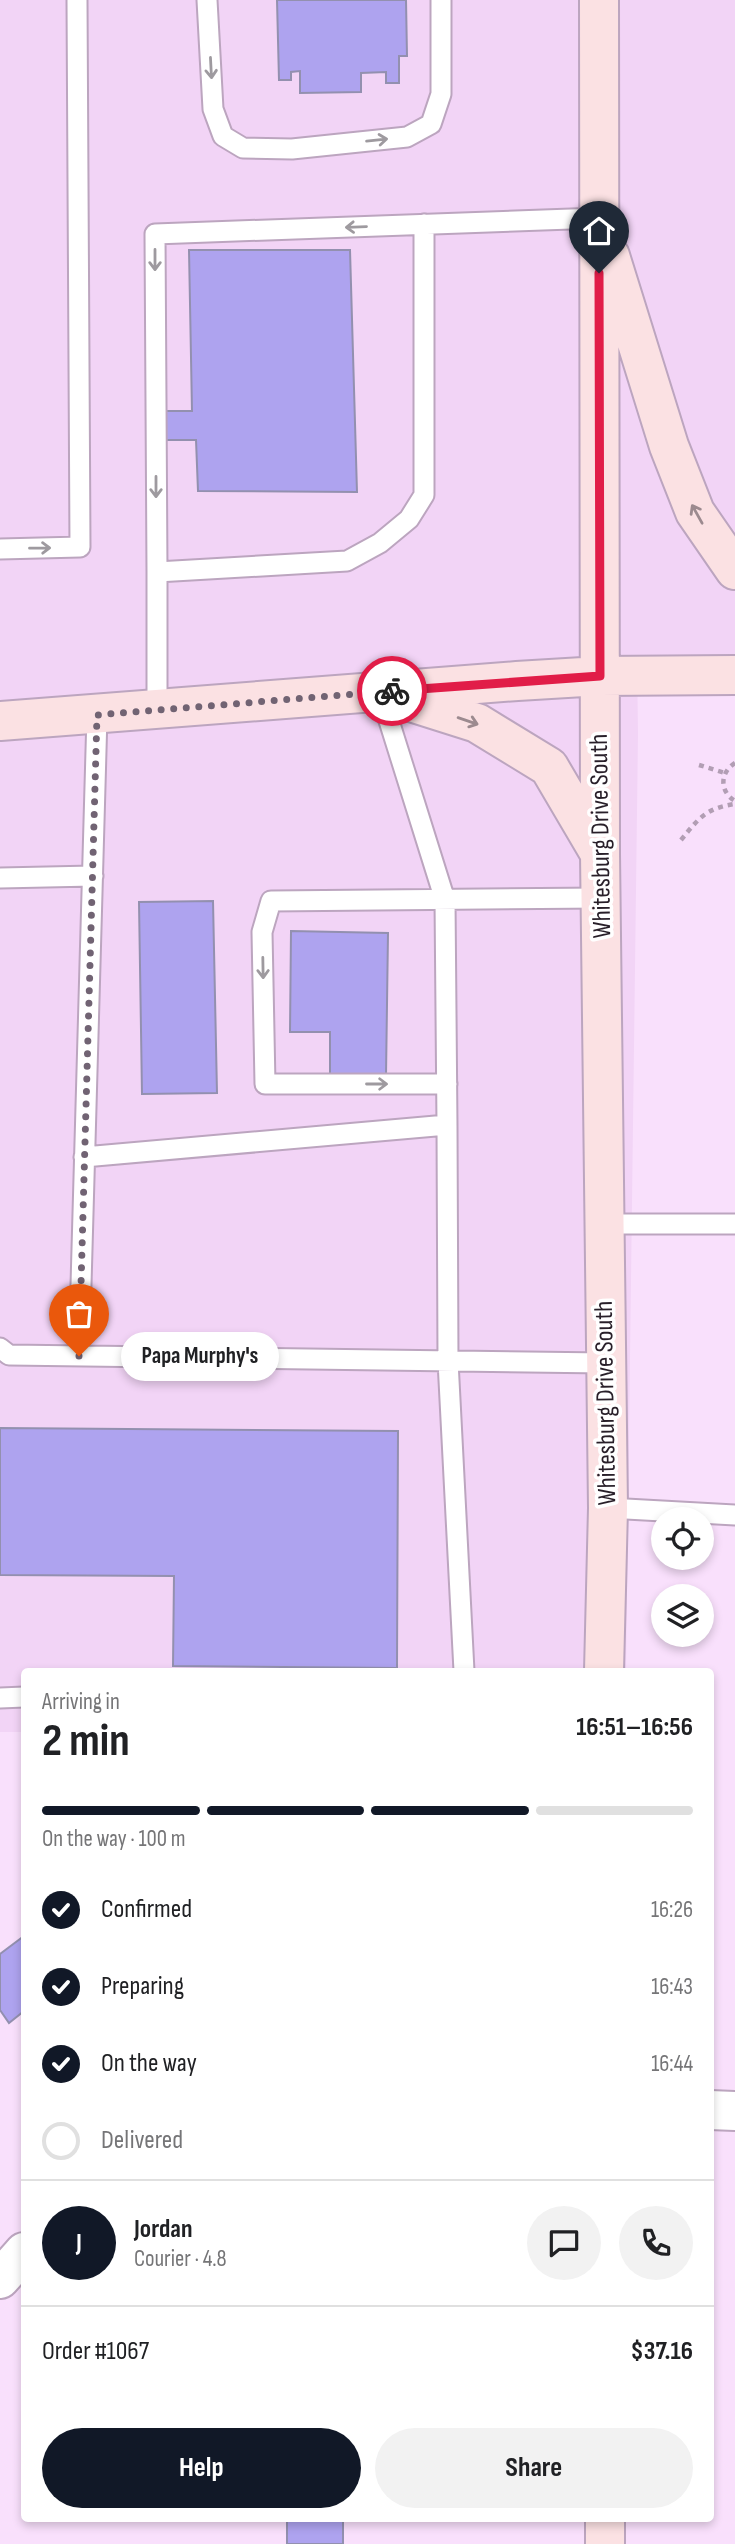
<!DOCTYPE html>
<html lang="en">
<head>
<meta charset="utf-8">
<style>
	body { margin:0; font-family:"Sofia Sans Condensed",sans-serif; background:#f2f2f2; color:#202124; height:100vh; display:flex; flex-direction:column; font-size:26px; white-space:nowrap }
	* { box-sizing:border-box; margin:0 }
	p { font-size:23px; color:#757577 }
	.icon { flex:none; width:38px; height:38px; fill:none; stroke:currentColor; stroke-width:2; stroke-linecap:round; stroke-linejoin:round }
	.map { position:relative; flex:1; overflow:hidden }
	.side { position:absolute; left:21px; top:1668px; width:693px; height:854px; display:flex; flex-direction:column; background:#fff; border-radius:7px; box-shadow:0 4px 10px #0003 }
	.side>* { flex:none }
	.tools { position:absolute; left:651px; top:1507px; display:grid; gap:14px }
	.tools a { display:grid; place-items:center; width:63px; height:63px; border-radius:50%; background:#fff; box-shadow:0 4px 10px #0003; font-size:35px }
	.pin { position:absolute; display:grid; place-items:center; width:60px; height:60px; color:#fff; margin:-72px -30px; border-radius:50% 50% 50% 0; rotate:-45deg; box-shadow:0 0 7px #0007 }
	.pin .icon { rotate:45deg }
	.courier { position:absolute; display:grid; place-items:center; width:70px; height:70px; margin:-35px; border:5px solid #e11d48; border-radius:50%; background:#fff; color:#222; box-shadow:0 2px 9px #0007 }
	.bubble { position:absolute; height:49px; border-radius:24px; background:#fff; box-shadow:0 4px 10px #0003; font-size:23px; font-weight:700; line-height:49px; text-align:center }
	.summary em { font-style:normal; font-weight:700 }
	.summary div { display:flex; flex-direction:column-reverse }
	.summary { display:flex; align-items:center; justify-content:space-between; height:119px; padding:0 21px }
	h1 { font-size:46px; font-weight:700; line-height:52px }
	.bar { display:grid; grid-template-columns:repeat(4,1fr); gap:10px 7px; align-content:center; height:84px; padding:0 21px }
	.bar i { height:9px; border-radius:5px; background:#e0e0e0 }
	.bar .active { background:#111827 }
	.bar p { grid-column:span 4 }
	.line { display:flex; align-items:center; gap:18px; padding:0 21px; border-top:2px solid #e0e0e0 }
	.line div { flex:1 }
	.round { display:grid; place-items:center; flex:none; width:74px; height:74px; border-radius:37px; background:#f2f2f2 }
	ol { padding:0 21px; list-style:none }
	li { display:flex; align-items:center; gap:21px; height:77px }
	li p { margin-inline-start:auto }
	li .icon { padding:7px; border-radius:50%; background:#111827; color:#fff; stroke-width:4 }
	li:last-child { color:#757577 }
	li i { width:38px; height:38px; border:4px solid #e0e0e0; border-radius:50% }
	.action { display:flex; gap:14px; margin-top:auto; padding:14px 21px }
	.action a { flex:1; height:80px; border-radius:42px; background:#111827; color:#fff; font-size:28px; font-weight:700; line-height:80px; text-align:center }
	.action a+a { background:#f2f2f2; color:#202124 }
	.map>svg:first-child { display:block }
</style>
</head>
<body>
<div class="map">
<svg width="735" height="2544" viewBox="0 0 735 2544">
	<rect width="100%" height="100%" fill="#f9e0fc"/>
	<path fill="#f2d4f6" d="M0 0H735V659L637 657 638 734 626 1671H24V1732H0Z"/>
	<path fill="#aea3ef" stroke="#9390af" stroke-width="2" d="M277 0H406L407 56H399V83H386V72L361 73V92L300 93V71L291 72V80H279Z
		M189 250H350L357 492 198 491 196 440H161L160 411H192Z
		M213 901 217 1093 142 1094 139 902Z
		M291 931 388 933 386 1076 330 1075V1032H290Z
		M0 1428 398 1431 397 1668 173 1666 174 1576 0 1575Z
		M24 1936V2011L9 2023 0 2010V1954Z
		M287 2518H343V2544H287Z"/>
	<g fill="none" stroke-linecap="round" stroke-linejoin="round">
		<defs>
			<path id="service" d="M207 0 213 109 223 136 243 148 292 149 407 137 431 124 441 94V0
				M0 549 80 547 77 0
				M157 572 155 234 599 218
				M380 692 445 900 447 1125
				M157 711V572L347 561 380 543 409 519 424 495V224
				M0 878 93 876
				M447 1084H265L262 932 271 901 602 898
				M84 1157 447 1125 448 1361 464 1671
				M603 1224H735
				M0 1348 9 1355 605 1363
				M79 1356 97 715
				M608 1508 735 1515
				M0 1698 24 1697"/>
			<path id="minor" d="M710 2110 735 2111
				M0 2279 24 2252"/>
			<path id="secondary" d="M599 0 600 854 608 1508 604 1671
				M610 256 669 446 695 512 735 570
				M398 698 477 723 549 767 599 852
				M0 721 517 681 600 676 735 675
				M605 2518V2544"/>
		</defs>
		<use href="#service" stroke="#bca5bf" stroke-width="23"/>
		<use href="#minor" stroke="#bca5bf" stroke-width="42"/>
		<use href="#secondary" stroke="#bca5bf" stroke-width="42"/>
		<path stroke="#b29eb4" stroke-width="4.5" stroke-dasharray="5 5" stroke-linecap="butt" d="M735 763C719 773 720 792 735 801
			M699 765 725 773
			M681 840C699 818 706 808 735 804"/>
		<use href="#service" stroke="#fff" stroke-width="19"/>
		<use href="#minor" stroke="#fff" stroke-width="38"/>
		<use href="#secondary" stroke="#fbe1e3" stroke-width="38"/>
	</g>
	<defs><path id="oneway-shaft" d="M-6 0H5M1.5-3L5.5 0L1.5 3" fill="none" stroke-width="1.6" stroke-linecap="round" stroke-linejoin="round" transform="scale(1.75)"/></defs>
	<g stroke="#9e9a9f">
		<use href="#oneway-shaft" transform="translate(211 68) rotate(87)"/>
		<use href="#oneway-shaft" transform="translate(377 140) rotate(-6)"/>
		<use href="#oneway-shaft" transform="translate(356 227) rotate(178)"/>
		<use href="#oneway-shaft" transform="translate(155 260) rotate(90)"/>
		<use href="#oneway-shaft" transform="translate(156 487) rotate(90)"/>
		<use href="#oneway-shaft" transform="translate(40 548) rotate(-1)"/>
		<use href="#oneway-shaft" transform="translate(263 968) rotate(89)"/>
		<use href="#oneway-shaft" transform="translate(377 1084)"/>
	</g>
	<g stroke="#9c8a8f">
		<use href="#oneway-shaft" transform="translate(697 514) rotate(-119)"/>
		<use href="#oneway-shaft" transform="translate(468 721) rotate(19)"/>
	</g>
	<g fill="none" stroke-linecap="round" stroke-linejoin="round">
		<path stroke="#716373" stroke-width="7" stroke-dasharray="0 12.6" d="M79 1356 97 715 392 691"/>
		<path stroke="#e11d48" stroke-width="9" d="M392 691 600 676 599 273"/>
	</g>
	<g text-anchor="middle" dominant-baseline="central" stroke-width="7" stroke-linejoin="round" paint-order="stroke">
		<g font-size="26" fill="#281f29" stroke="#fff">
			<text transform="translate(601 836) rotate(-91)">Whitesburg Drive South</text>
			<text transform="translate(606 1403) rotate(-91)">Whitesburg Drive South</text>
		</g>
	</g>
</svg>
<div class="tools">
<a><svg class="icon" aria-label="locate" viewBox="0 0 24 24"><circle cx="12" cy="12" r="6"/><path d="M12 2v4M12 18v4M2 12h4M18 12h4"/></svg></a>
<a><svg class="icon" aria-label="layers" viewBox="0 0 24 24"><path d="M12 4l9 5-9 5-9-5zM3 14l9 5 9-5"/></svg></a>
</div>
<div class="pin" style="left:79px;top:1356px;background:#ea580c"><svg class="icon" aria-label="bag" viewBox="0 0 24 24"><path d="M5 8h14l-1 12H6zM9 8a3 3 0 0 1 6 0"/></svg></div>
<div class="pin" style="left:599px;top:273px;background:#1f2937"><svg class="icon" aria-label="home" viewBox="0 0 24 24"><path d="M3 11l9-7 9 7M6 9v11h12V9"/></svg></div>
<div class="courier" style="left:392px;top:691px"><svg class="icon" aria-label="bike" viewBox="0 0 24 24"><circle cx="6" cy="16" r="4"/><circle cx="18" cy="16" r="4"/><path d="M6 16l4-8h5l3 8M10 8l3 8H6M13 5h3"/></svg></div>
<div class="bubble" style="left:121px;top:1332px;width:158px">Papa Murphy's</div>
<section class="side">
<div class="summary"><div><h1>2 min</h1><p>Arriving in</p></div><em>16:51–16:56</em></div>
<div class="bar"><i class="active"></i><i class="active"></i><i class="active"></i><i></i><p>On the way · 100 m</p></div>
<ol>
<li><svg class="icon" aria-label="check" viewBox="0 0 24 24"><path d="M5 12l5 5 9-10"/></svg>Confirmed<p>16:26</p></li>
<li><svg class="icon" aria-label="check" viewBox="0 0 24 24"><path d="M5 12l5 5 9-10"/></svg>Preparing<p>16:43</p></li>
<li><svg class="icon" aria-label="check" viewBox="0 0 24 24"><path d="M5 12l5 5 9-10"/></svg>On the way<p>16:44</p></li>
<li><i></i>Delivered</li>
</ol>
<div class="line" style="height:126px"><b class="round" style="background:#111827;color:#fff">J</b><div><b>Jordan</b><p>Courier · 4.8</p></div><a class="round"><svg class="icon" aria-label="chat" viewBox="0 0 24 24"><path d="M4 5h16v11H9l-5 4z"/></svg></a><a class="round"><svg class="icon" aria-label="phone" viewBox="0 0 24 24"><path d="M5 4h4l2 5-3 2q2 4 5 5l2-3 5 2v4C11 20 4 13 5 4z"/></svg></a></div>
<div class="line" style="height:91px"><div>Order #1067</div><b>$37.16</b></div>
<div class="action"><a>Help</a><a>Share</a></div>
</section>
</div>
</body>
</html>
